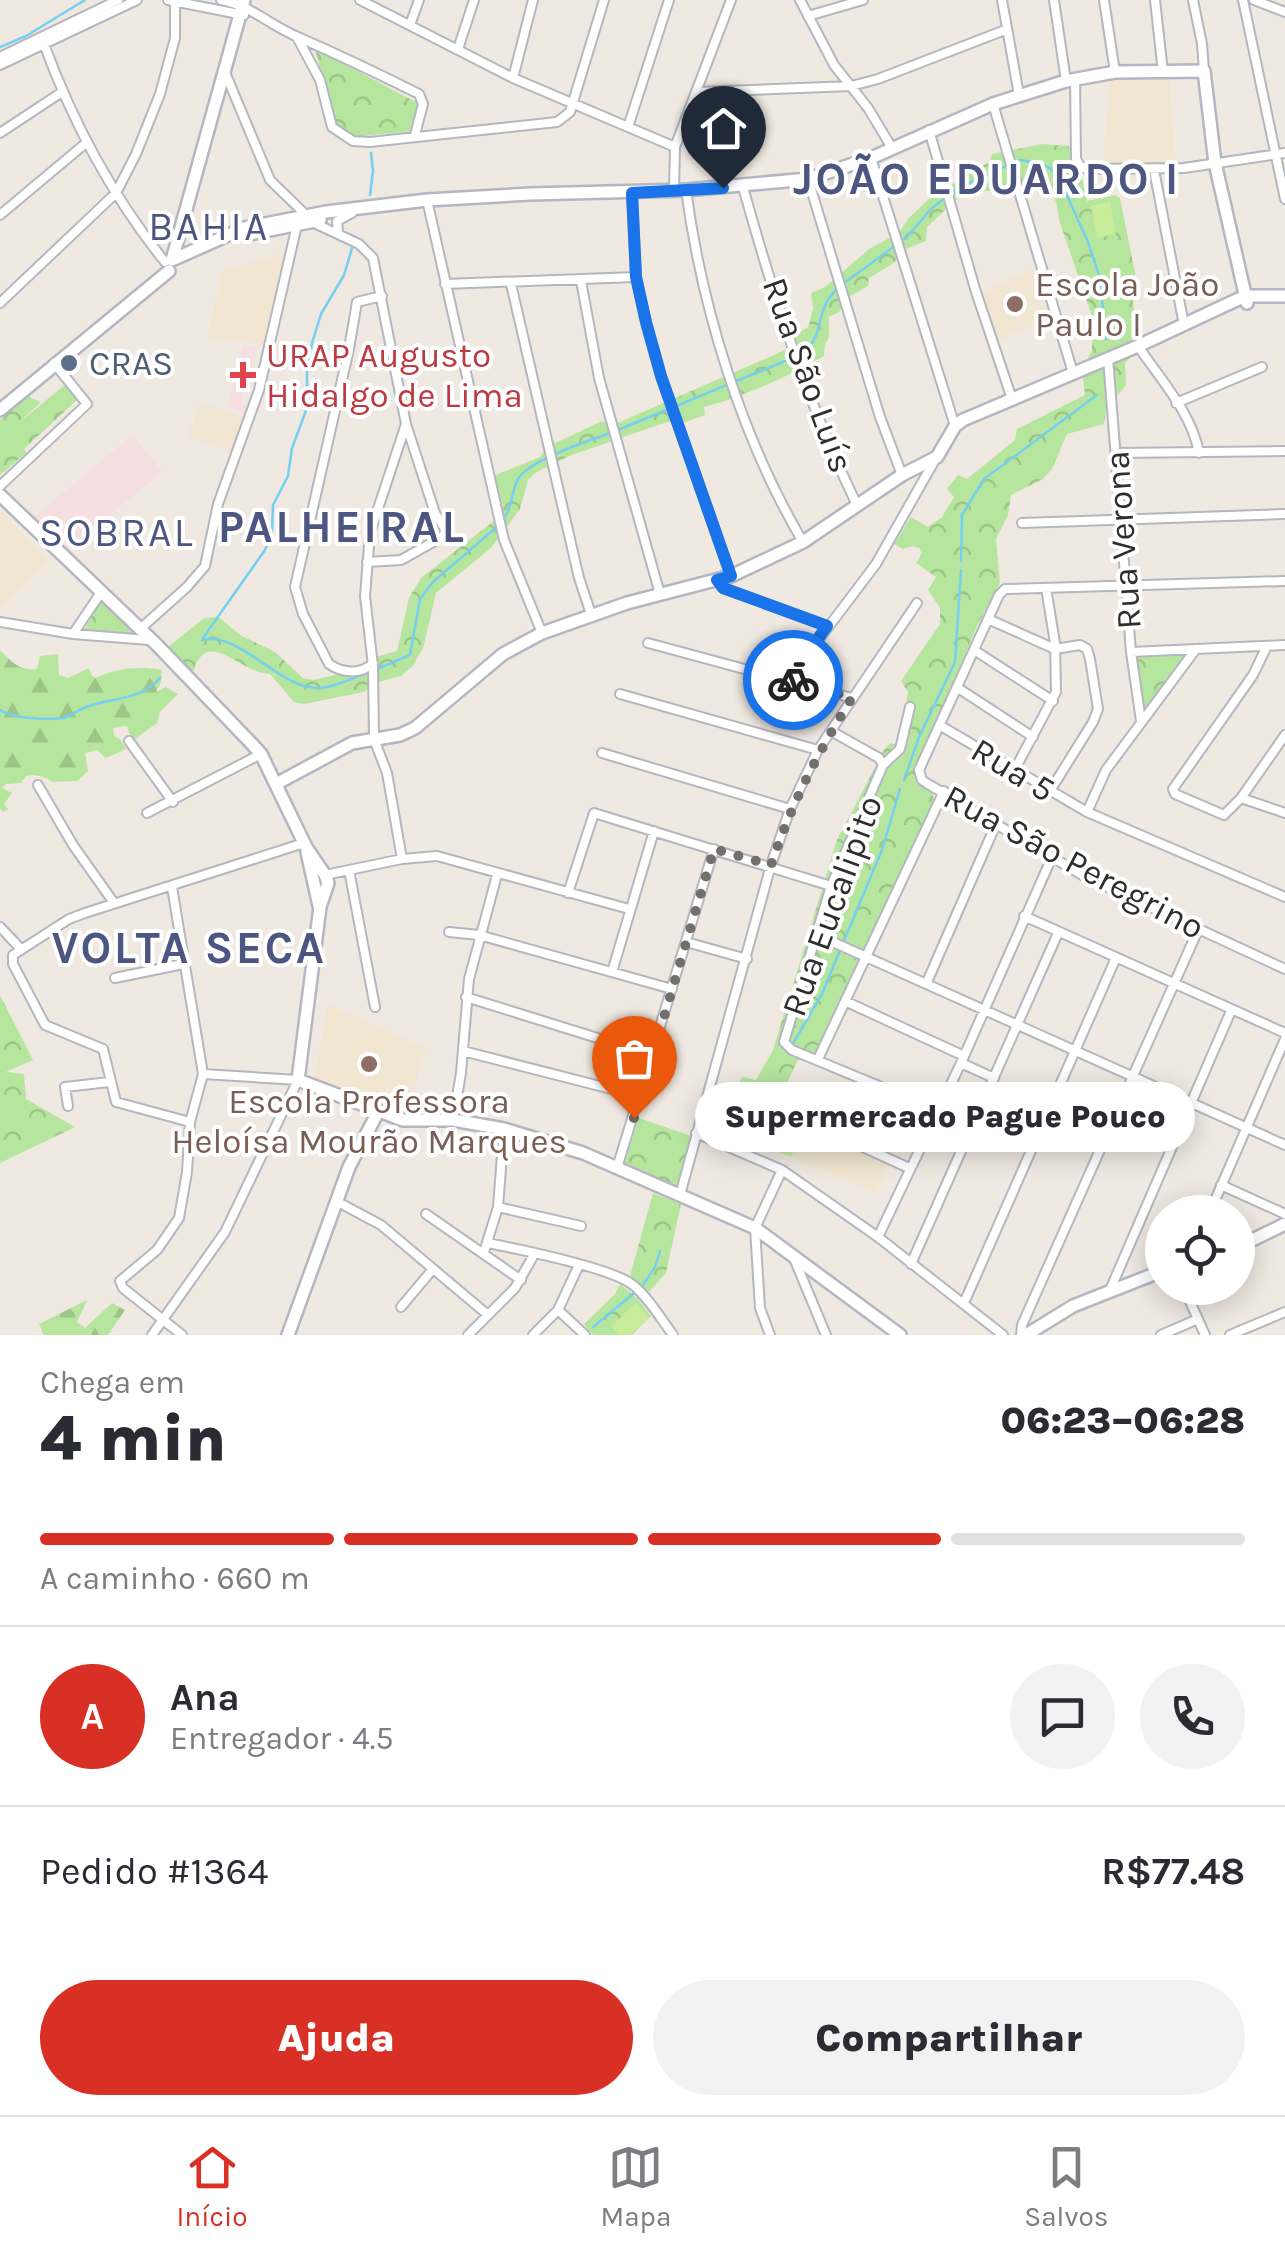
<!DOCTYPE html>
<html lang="pt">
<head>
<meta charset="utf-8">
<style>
	body { margin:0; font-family:Karla,sans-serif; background:#f2f2f3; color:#2b2b33; height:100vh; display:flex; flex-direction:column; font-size:38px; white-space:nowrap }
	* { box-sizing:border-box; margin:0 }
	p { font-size:32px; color:#7c7c81 }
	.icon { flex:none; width:55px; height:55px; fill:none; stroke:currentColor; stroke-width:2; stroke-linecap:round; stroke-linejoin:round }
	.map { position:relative; height:1335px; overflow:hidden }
	.details { display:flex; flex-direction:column; background:#fff; flex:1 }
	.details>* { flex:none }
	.fabs { position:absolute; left:1145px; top:1195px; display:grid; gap:20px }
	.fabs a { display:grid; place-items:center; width:110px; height:110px; border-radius:50%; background:#fff; box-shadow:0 5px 25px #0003; font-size:50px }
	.pin { position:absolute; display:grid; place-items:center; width:85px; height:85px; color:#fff; margin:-102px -42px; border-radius:50% 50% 50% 0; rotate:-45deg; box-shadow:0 0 10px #0007 }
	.pin .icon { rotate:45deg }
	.courier { position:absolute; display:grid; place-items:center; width:100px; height:100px; margin:-50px; border:8px solid #1a73e8; border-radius:50%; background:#fff; color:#222; box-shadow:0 2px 12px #0007 }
	.bubble { position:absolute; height:70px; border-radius:35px; background:#fff; box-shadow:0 5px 25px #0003; font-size:32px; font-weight:800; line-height:70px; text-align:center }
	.head em { font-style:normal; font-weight:800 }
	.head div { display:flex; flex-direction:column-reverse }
	.head { display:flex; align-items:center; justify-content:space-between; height:170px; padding:0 40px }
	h1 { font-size:65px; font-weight:800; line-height:75px }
	.bar { display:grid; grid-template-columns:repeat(4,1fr); gap:15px 10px; align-content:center; height:120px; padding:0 40px }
	.bar i { height:12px; border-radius:8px; background:#e1e1e2 }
	.bar .active { background:#d93025 }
	.bar p { grid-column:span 4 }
	.line { display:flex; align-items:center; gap:25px; padding:0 40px; border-top:2px solid #e1e1e2 }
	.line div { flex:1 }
	.round { display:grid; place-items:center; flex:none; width:105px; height:105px; border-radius:52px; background:#f2f2f3 }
	.cta { display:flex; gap:20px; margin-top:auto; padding:20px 40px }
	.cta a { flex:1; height:115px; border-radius:60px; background:#d93025; color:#fff; font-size:40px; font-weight:800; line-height:115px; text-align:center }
	.cta a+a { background:#f2f2f3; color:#2b2b33 }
	.dock { display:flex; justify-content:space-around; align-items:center; height:140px; border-top:2px solid #e1e1e2; background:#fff; font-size:28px; color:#7c7c81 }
	.dock a { display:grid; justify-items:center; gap:5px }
	.dock .active { color:#d93025 }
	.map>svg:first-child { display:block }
</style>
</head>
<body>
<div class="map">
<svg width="1285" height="1335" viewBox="0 0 1285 1335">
	<defs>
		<pattern id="forest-firs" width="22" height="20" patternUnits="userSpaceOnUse" patternTransform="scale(2.5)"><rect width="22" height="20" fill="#b6e59e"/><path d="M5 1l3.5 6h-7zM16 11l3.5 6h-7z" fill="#9dc588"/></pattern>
		<pattern id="park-crowns" width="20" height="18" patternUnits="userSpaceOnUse" patternTransform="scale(2.5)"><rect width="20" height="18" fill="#b6e59e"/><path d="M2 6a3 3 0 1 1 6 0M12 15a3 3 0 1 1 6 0" fill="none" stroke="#9dc588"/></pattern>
	</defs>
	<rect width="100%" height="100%" fill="#efe9e1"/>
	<path fill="#f0e6d1" d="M1110 78H1169L1176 163 1103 165Z
		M287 252 266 345 207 337 222 271Z
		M1033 269 1049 317 996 342 982 292Z
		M200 402 245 417 233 452 188 436Z
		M0 510 49 561 0 610Z
		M328 1004 426 1049 405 1116 314 1079Z
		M806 1124 889 1164 876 1193 791 1157Z"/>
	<path fill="#f5dfe0" d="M243 345 257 347 241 403 249 407 246 413 228 408Z
		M133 435 162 472 67 550 34 517Z"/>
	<path fill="url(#forest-firs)" d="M0 650C12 662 19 671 37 669L40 656 58 654 59 675 68 678 89 668 92 676 96 678C116 668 140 666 162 670L161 682 156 692 166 687 178 694 160 712 157 723 132 741 127 726 113 728 114 736 120 739 126 749 106 758 97 750 85 753 88 771 77 781 52 782C46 776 35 774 26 776L21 783 6 784 2 788 12 793 4 804 8 809 3 812 0 808Z
		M87 1300 77 1322 85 1328 112 1303 125 1310 108 1335H44L39 1324Z"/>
	<path fill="url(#park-crowns)" d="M315 49 418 103 412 131 354 137 335 124Z
		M1042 144 1069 146 1072 162 1081 174 1087 201 1115 195 1120 198 1135 273 1133 304 1141 337 1134 354 1125 363 1126 385 1106 409 1104 424 1067 434 1052 469 1043 479 1011 495 1008 515 996 539 1000 583 977 626 915 775 917 784 932 792 934 801 819 1052 798 1060 783 1091 778 1117 760 1152 702 1131 717 1085 736 1089 742 1077 756 1080 773 1050 837 840 885 748 891 743 899 745 908 692 901 681 940 624V608L928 590 936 577 916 563 922 553 919 548 912 546 903 549 894 544 911 517 928 527 942 517 954 497 947 489 958 475 967 479 1015 440 1017 429 1085 395 1082 370 1092 350V316L1059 220 1056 202 1043 175 992 191H971L959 197 927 227 926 241 903 250 894 263 869 278 868 286 847 298 839 312 829 317V338L825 344 824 356C786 377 746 396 704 407L705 415 683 423 667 422 569 456 535 473 528 480 520 509 491 548 436 593 423 648 413 666 401 676 374 683 364 692 304 704 294 702 270 674C236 673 205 621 191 679L163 651 203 619 212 617 220 618 240 635 275 652 303 678 313 680 352 671 375 657 397 651 409 598 421 578 495 520 503 506 495 476 498 474 540 457 547 447 602 421 613 425 790 348 793 335 808 328 813 308 811 293 825 287 869 249 899 233 908 219 929 199 989 162 992 154Z
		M66 384 78 399 24 449 26 453 0 475V420L27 396 41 402 16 425Z
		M100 600 138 638 84 631Z
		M1188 654 1144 711 1136 657Z
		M0 995 33 1060 6 1072 24 1074 26 1099 75 1127 0 1163Z
		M639 1118 694 1137 677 1188 623 1168Z
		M653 1193 681 1204 666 1273 649 1292 630 1276Z
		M620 1284 638 1299 651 1316 632 1335H593L584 1324 615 1294Z"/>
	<path fill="#c9ec9a" d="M1110 202 1116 234 1097 238 1091 206Z
		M783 1114 806 1124 791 1157 768 1147Z
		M636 1303 649 1318 630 1335H619L611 1326Z"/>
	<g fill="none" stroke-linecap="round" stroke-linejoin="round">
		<path stroke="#75cff0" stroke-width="2.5" d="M0 47 26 36 85 0
			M370 195 373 171 371 153
			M843 284 907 237 930 210 957 188 1020 160 1038 163 1050 168 1060 180 1088 242 1100 279 1106 339
			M618 430 802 354C828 332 812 313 837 289
			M504 518C513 506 511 494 517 481 527 460 589 441 610 433
			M961 561 962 515 984 479 1097 395
			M203 638 265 550 272 532 273 505 288 476 292 448 307 408V371L312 343 321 314 344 275 353 245
			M202 640C240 631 279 688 317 688 334 688 354 677 370 672
			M377 669 410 655 420 599 432 583 499 525
			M0 710C13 719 48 720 63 718 71 716 78 710 86 707 113 697 139 701 160 678
			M904 780 919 737 955 662 961 570
			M843 943 882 850 900 789
			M794 1042 822 994 840 950
			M745 1107 763 1088
			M643 1285 655 1267 660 1251
			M593 1327 633 1294"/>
		<defs>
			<path id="street" d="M168 0 244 15
				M221 0C250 5 271 26 298 37 339 55 379 74 419 94L423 104 415 135
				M360 0 513 78 675 147
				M800 0 834 65 868 108 892 148
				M1002 0 1019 95
				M1054 0 1066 81
				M1104 0 1115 72
				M1155 0 1163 72
				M1193 0 1202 44 1204 71
				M1243 0 1285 199
				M1254 0 1285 12
				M808 16 863 0
				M410 25 419 0
				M297 37 320 80 332 127 353 141 370 142 557 122 570 112 604 0
				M44 44C73 123 112 196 165 262
				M458 49 474 0
				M0 57 118 0
				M0 65 137 0
				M224 70 270 180 306 215
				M513 78 533 0
				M1075 78 1076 159 1080 166 1087 169 1184 168 1285 153
				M697 92 851 86 878 79 1005 30
				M993 104 1073 373
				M628 127 669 0
				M929 130 976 292 1012 399
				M0 133 62 92
				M871 158 955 426
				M1154 170 1184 325
				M808 179 880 417 902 475
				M743 187C773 295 808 404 857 505
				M686 190C702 309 742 439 803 542
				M674 191 675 147 731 0
				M632 193 636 277 646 323 661 376 731 576
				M427 200 504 540 542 633
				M0 215 86 143
				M312 222 359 244 373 258 406 424 435 513 445 529 444 536 401 560 367 562
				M338 232 337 221 352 213
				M581 281 599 378 660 594
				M445 284 636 277
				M511 284 579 578 591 614
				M0 303 116 193 136 154 160 94 175 38V1
				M1138 346C1160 379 1192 413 1199 453
				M1108 358 1131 652 1141 721
				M1176 403 1262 367
				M1117 453 1285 451
				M0 486 87 404 54 363
				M1022 523 1285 514
				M717 580 723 588 827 626
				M1285 581 1005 589 999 595 919 770 922 780 928 784 1084 876 1285 969
				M988 619 1055 649 1080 645 1087 649 1090 659 1098 709 1093 722 1050 791
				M0 622 73 634 149 640
				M140 629 187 587 205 566 218 504 259 390 297 225
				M73 634 102 591
				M648 643 852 698
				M1267 646 1253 675 1173 789 1175 794 1224 815 1241 798 1285 735
				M974 650 1053 701
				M1131 652 1285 645
				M373 663C361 675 342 673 329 664L303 614 295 587 349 349 357 302 382 296
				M789 679 876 564 936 458
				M958 688 1033 737
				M620 694 818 750
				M941 726 1087 812 1285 897
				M831 731 879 758 883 765
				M129 741 173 802
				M602 753 790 809
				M883 765 831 886 784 1042 792 1050 937 1110
				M883 765 900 749 910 707
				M1014 771 1056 692 1055 643 1046 588
				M38 785 73 845 114 903
				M1241 798 1285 813
				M1087 812 1106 770 1196 649
				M147 813 261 754
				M402 859 387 773 374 739 373 666 365 596 370 533 406 424
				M349 870 375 1007
				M325 875 402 859 437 856 629 909
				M172 887 203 1074 190 1122 187 1172 179 1218 157 1250 120 1281 123 1288 182 1335
				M568 893 594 813 831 886
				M1024 916 1285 1033
				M0 927 21 949
				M449 932 479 935 672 989
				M815 934 1285 1145
				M686 942 747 959
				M612 972 654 831
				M115 978 183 964
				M927 982 996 824
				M466 997 652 1055
				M847 1002 964 1056
				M463 1051 639 1096
				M818 1059 944 791
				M961 1063 994 1078
				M68 1106 65 1087 109 1082
				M784 1111 909 1168
				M453 1120 461 1073 469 979 497 875
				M933 1120 967 1136
				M190 1122 116 1102 103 1049 45 1025 13 964V955L69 919 85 913 304 843
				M696 1133 782 1170 878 1237 1003 1335
				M617 1168 714 849
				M1221 1185 1285 1214
				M680 1195 771 865 790 809 818 750 917 603
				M336 1201 381 1225 488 1315
				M498 1207 581 1226
				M1210 1212 1285 1039
				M426 1214 521 1280
				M878 1237 961 1063 1052 857
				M488 1243C518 1249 612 1268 633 1285 649 1298 661 1319 673 1335
				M484 1252 498 1207 504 1129
				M793 1256 826 1335
				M911 1264 1058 933
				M1184 1288 1205 1335
				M1110 1290 1231 1011
				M964 1303 1115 960
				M401 1307 433 1269
				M558 1310 585 1335
				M152 1335 225 1232 298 1080 203 1074
				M468 1335 515 1288 535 1253
				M533 1335 558 1310 579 1265
				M770 1335 760 1308 755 1228 782 1170
				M1021 1335 1022 1325 1198 930
				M1161 1335 1198 1319
				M1230 1335 1285 1312"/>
			<path id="secondary" d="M245 235 320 220
				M172 260 244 228 326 212 427 200 530 194 686 190 808 179 871 158 993 104 1066 81 1115 72 1204 71 1215 163 1247 303
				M172 260 244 0
				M0 410 169 271
				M0 495 157 645 251 743 261 754 306 847 325 875 328 883 320 907 298 1080 403 1120H453L504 1129 583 1153 755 1228 900 1335
				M276 784 352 743 400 735 415 728 503 654 542 633 627 603 731 576 803 542 902 475 937 457 955 426 963 420 1138 346 1245 296H1285
				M307 852 319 906
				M1238 1247 1285 1224
				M288 1335 349 1167 378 1112
				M1026 1335 1073 1306 1162 1271"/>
		</defs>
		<use href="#street" stroke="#b4b7c1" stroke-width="12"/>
		<use href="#secondary" stroke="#b4b7c1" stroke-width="16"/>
		<use href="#street" stroke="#fff" stroke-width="8"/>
		<use href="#secondary" stroke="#fff" stroke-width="11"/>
	</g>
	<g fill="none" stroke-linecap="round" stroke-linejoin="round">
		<path stroke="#726f6d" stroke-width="10" stroke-dasharray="0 18" d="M634 1118 714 849 771 865C792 803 817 754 852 698L793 680"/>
		<path stroke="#1a73e8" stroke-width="12" d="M723 188 632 193 636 277 646 322 661 376 731 576 717 580 723 588 827 626 789 679 793 680"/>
	</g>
	<g fill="#8d6e63" stroke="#fff" stroke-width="4">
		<circle cx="1015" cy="304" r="10"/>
		<circle cx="369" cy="1064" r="10"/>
	</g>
	<circle fill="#5c6f8a" stroke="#fff" stroke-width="4" cx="69" cy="363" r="10"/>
	<path fill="#e0444e" stroke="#fff" stroke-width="4" d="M238 360h10v10h10v10h-10v10h-10v-10h-10v-10h10z"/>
	<g text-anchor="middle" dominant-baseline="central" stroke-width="8" stroke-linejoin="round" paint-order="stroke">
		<g font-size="35" fill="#785e54" stroke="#fff" text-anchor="start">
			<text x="1035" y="284">Escola João<tspan x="1035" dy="40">Paulo I</tspan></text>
			<text x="369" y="1101" text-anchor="middle">Escola Professora<tspan x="369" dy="40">Heloísa Mourão Marques</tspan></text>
		</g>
		<g font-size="35" fill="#be3a42" stroke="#fff" text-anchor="start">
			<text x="266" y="355">URAP Augusto<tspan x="266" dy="40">Hidalgo de Lima</tspan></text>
		</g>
		<g font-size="35" fill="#4e5e75" stroke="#fff" text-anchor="start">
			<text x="89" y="363">CRAS</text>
		</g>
		<g font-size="35" fill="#2e2e2e" stroke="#fff">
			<text transform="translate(808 375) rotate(70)">Rua São Luís</text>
			<text transform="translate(1123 540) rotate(-94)">Rua Verona</text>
			<text transform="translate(1013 770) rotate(31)">Rua 5</text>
			<text transform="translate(1074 862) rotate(28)">Rua São Peregrino</text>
			<text transform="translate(832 906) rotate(-70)">Rua Eucalipito</text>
		</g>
		<g font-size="40" letter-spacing="2.5" fill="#4d5680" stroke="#fff">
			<text x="209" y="226">BAHIA</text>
			<text x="117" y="532">SOBRAL</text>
		</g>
		<g font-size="45" font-weight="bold" letter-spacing="2.5" fill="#4d5680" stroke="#fff">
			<text x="987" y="179">JOÃO EDUARDO I</text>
			<text x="342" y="527">PALHEIRAL</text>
			<text x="189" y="948">VOLTA SECA</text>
		</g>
	</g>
</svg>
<div class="fabs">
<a><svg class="icon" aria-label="locate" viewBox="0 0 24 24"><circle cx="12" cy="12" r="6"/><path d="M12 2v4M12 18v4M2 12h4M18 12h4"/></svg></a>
</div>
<div class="pin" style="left:634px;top:1118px;background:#ea580c"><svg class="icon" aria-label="bag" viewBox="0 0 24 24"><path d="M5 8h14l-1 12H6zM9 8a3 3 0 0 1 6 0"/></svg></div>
<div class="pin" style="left:723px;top:188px;background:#1f2937"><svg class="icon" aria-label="home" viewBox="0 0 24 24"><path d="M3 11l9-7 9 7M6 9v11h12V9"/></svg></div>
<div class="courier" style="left:793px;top:680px"><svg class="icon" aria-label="bike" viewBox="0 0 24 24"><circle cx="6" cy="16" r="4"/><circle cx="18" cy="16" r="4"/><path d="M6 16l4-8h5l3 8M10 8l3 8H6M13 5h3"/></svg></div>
<div class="bubble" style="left:695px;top:1082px;width:500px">Supermercado Pague Pouco</div>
</div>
<section class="details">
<div class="head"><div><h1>4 min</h1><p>Chega em</p></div><em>06:23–06:28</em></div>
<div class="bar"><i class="active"></i><i class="active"></i><i class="active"></i><i></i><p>A caminho · 660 m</p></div>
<div class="line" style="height:180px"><b class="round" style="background:#d93025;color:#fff">A</b><div><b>Ana</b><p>Entregador · 4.5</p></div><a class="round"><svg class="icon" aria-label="chat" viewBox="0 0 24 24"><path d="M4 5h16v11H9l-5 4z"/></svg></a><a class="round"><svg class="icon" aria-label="phone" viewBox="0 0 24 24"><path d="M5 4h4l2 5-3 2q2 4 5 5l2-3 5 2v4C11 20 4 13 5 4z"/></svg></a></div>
<div class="line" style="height:130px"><div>Pedido #1364</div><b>R$77.48</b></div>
<div class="cta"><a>Ajuda</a><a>Compartilhar</a></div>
</section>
<nav class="dock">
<a class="active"><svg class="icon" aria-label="home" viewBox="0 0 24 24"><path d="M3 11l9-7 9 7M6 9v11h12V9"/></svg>Início</a>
<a><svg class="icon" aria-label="map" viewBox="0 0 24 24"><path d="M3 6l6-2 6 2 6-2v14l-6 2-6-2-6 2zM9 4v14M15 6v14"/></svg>Mapa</a>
<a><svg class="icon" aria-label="saved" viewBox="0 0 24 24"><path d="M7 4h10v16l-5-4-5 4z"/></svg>Salvos</a>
</nav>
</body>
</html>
